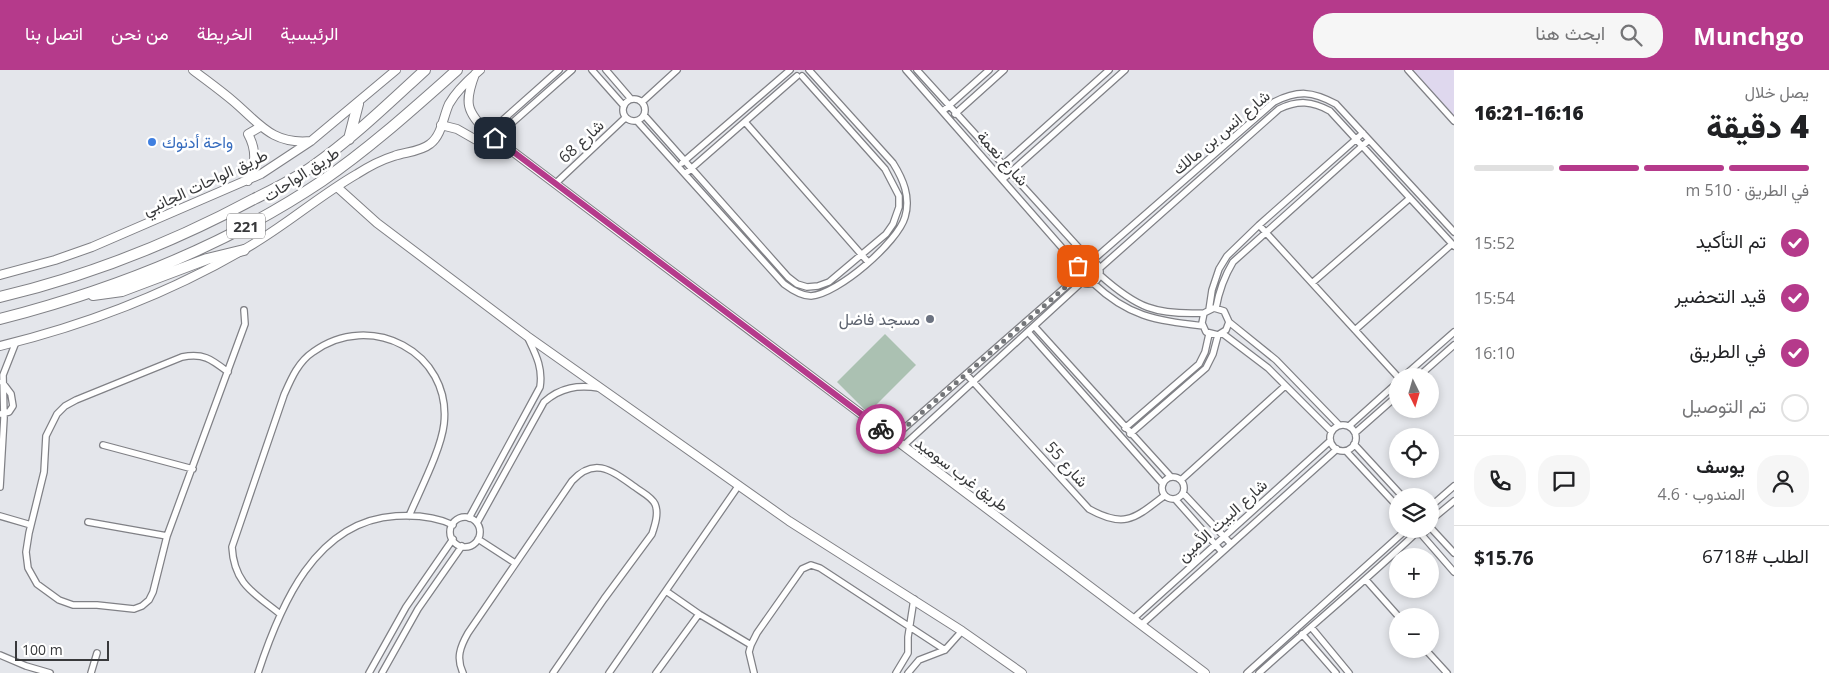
<!DOCTYPE html>
<html lang="ar">
<head>
<meta charset="utf-8">
<style>
	body { margin:0; font-family:"Open Sans",Vazirmatn,sans-serif; background:#f6f6f6; color:#202124; direction:rtl; height:100vh; display:flex; flex-direction:column; font-size:19px; white-space:nowrap }
	* { box-sizing:border-box; margin:0 }
	p { font-size:16px; color:#757577 }
	.icon { flex:none; width:28px; height:28px; fill:none; stroke:currentColor; stroke-width:2; stroke-linecap:round; stroke-linejoin:round }
	.map { position:relative; flex:1; overflow:hidden; direction:ltr }
	.panel { display:flex; flex-direction:column; background:#fff; width:375px }
	.panel>* { flex:none }
	.needle { width:32px; rotate:175deg }
	.buttons { position:absolute; left:1389px; top:298px; display:grid; gap:10px }
	.buttons a { display:grid; place-items:center; width:50px; height:50px; border-radius:50%; background:#fff; box-shadow:0 2px 8px #0003; font-size:25px }
	.scale { position:absolute; left:15px; bottom:12px; width:94px; box-sizing:border-box; padding-left:5px; border:2px solid #38393b; border-top:0; font-size:14px; line-height:18px; white-space:nowrap; color:#38393b; -webkit-text-stroke:4px #fff; paint-order:stroke }
	.pin { position:absolute; display:grid; place-items:center; width:42px; height:42px; color:#fff; margin:-21px; border-radius:10px; box-shadow:0 2px 8px #0006 }
	.courier { position:absolute; display:grid; place-items:center; width:50px; height:50px; margin:-25px; border:4px solid #b53a8b; border-radius:50%; background:#fff; color:#222; box-shadow:0 1px 6px #0007 }
	.overview em { font-style:normal; font-weight:800 }
	.overview div { display:flex; flex-direction:column-reverse }
	.overview { display:flex; align-items:center; justify-content:space-between; height:85px; padding:0 20px }
	h1 { font-size:32px; font-weight:800; line-height:38px }
	.bar { display:grid; grid-template-columns:repeat(4,1fr); gap:8px 5px; align-content:center; height:60px; padding:0 20px }
	.bar i { height:6px; border-radius:4px; background:#e0e0e0 }
	.bar .on { background:#b53a8b }
	.bar p { grid-column:span 4 }
	.line { display:flex; align-items:center; gap:12px; padding:0 20px; border-top:1px solid #e0e0e0 }
	.line div { flex:1 }
	.round { display:grid; place-items:center; flex:none; width:52px; height:52px; border-radius:20px; background:#f6f6f6 }
	ol { padding:0 20px; list-style:none }
	li { display:flex; align-items:center; gap:15px; height:55px }
	li p { margin-inline-start:auto }
	li .icon { padding:5px; border-radius:50%; background:#b53a8b; color:#fff; stroke-width:4 }
	li:last-child { color:#757577 }
	li i { width:28px; height:28px; border:2px solid #e0e0e0; border-radius:50% }
	header { display:flex; align-items:center; gap:30px; box-sizing:border-box; height:70px; padding:0 25px; background:#b53a8b; color:#fff }
	header strong { font-size:24px }
	nav { display:flex; gap:28px; margin-inline-start:auto; font-size:18px }
	.search { width:350px; height:45px; background:#f6f6f6; display:flex; align-items:center; gap:12px; box-sizing:border-box; padding:0 18px; border-radius:20px; color:#757577; font-size:19px }
	main { display:flex; flex:1; min-height:0 }
	.map>svg:first-child { display:block }
</style>
</head>
<body>
<header>
<strong>Munchgo</strong>
<div class="search"><svg class="icon" aria-label="search" viewBox="0 0 24 24"><circle cx="10" cy="10" r="6"/><path d="M15 15l6 6"/></svg>ابحث هنا</div>
<nav><a>الرئيسية</a><a>الخريطة</a><a>من نحن</a><a>اتصل بنا</a></nav>
</header>
<main>
<section class="panel">
<div class="overview"><div><h1>4 دقيقة</h1><p>يصل خلال</p></div><em>16:16–16:21</em></div>
<div class="bar"><i class="on"></i><i class="on"></i><i class="on"></i><i></i><p>في الطريق · 510 m</p></div>
<ol>
<li><svg class="icon" aria-label="check" viewBox="0 0 24 24"><path d="M5 12l5 5 9-10"/></svg>تم التأكيد<p>15:52</p></li>
<li><svg class="icon" aria-label="check" viewBox="0 0 24 24"><path d="M5 12l5 5 9-10"/></svg>قيد التحضير<p>15:54</p></li>
<li><svg class="icon" aria-label="check" viewBox="0 0 24 24"><path d="M5 12l5 5 9-10"/></svg>في الطريق<p>16:10</p></li>
<li><i></i>تم التوصيل</li>
</ol>
<div class="line" style="height:90px"><a class="round"><svg class="icon" aria-label="person" viewBox="0 0 24 24"><circle cx="12" cy="8" r="4"/><path d="M4 21q1-7 8-7t8 7"/></svg></a><div><b>يوسف</b><p>المندوب · 4.6</p></div><a class="round"><svg class="icon" aria-label="chat" viewBox="0 0 24 24"><path d="M4 5h16v11H9l-5 4z"/></svg></a><a class="round"><svg class="icon" aria-label="phone" viewBox="0 0 24 24"><path d="M5 4h4l2 5-3 2q2 4 5 5l2-3 5 2v4C11 20 4 13 5 4z"/></svg></a></div>
<div class="line" style="height:65px"><div>الطلب #6718</div><b>$15.76</b></div>
</section>
<div class="map">
<svg width="1454" height="603" viewBox="0 0 1454 603">
	<rect width="100%" height="100%" fill="#e4e6eb"/>
	<path fill="#dfd8ee" d="M1412 0H1454V46Z"/>
	<path fill="#abc1b2" d="M885 264 916 295 868 343 837 312Z"/>
	<g fill="none" stroke-linecap="round" stroke-linejoin="round">
		<defs>
			<path id="minor" d="M592 0 624 36
				M606 0 631 29
				M906 0 1078 196
				M917 0 1089 189
				M1408 0 1454 51
				M623 40a11 11 0 1 1 22 0a11 11 0 1 1-22 0Z
				M642 32 677 0
				M943 41 989 0
				M955 44 1004 0
				M644 45 788 207 797 214 807 217 818 216 829 212 886 164 893 154 899 137V126L885 99 802 6
				M637 51 784 214C792 220 801 226 811 226 838 224 898 172 905 147 911 127 903 109 893 93L809 0
				M745 52 868 192
				M488 63 559 0
				M495 68 572 0
				M682 93 790 0
				M996 101 1109 0
				M685 104 797 6
				M1003 109 1125 0
				M556 113 625 48
				M1259 155 1398 307
				M1076 202a12 12 0 1 1 24 0a12 12 0 1 1-24 0Z
				M1093 190 1274 32C1298 20 1312 21 1336 34L1454 162
				M1100 198 1279 39C1298 30 1312 31 1330 41L1454 176
				M1100 205C1137 238 1155 245 1204 243
				M1093 213C1129 247 1155 250 1203 256
				M1312 213 1410 128
				M1216 238C1219 221 1224 207 1233 192L1369 70
				M1209 240 1212 220 1219 199 1227 186 1259 155 1363 63
				M1229 252 1276 290 1339 355
				M1034 256 1171 407
				M1355 260 1452 174
				M1028 262 1163 414
				M1222 263 1268 298 1331 361
				M228 302C211 289 204 283 182 287L76 330 65 336 57 344 46 366 44 402 29 463 26 482 28 498 37 514 59 530 73 535H97L134 539 142 536 149 530 153 522 167 466 245 254 244 240
				M966 304 1089 439C1125 459 1135 448 1164 426
				M1404 306 1454 262
				M1419 306 1454 275
				M0 344 9 342 13 336 11 324 2 312
				M1330 368a13 13 0 1 1 26 0a13 13 0 1 1-26 0Z
				M1349 356 1398 312
				M1125 358 1199 294 1205 282 1209 264
				M1355 363 1398 325
				M1130 364 1206 298 1213 284 1218 265 1226 260 1229 252 1224 241 1214 238 1204 243 1202 253 1206 262 1218 265
				M893 368 1077 207
				M1354 374 1402 426
				M103 375 193 399
				M903 376 1082 212
				M1346 381 1398 437
				M1162 418a11 11 0 1 1 22 0a11 11 0 1 1-22 0Z
				M1181 410 1285 316
				M0 417 4 348 3 305 16 272
				M1183 423 1231 474
				M1175 429 1222 482
				M1430 437 1454 416
				M0 446 31 455
				M450 462a15 15 0 1 1 30 0a15 15 0 1 1-30 0Z
				M469 448 540 317C543 298 536 285 528 268
				M1430 451 1454 431
				M88 452 167 466
				M477 453 544 332C561 317 578 315 599 318
				M1430 457 1454 483
				M1409 459C1414 466 1423 466 1428 459
				M1421 464 1454 502
				M478 469 515 493
				M1366 510 1398 546
				M666 521 699 544 751 575
				M280 544C254 523 234 514 232 477L284 325C291 309 298 292 313 282 370 240 452 282 444 354 441 380 420 420 409 446
				M1133 549 1330 371
				M1141 555 1337 379
				M1311 557 1349 603
				M1302 564 1336 603
				M1425 579 1447 603
				M0 585 26 596 50 603
				M91 603 97 583
				M258 603C280 536 315 451 396 446 415 445 435 446 453 455
				M369 603 406 537 453 469
				M382 603 418 539 462 476
				M463 603C456 588 460 577 468 563L572 411C595 386 612 401 635 417 641 422 651 426 655 434 659 443 655 455 652 464L604 529 553 603
				M609 603 739 415
				M656 603 699 544
				M754 603 749 582 751 575 757 563 802 499 811 495 820 498 945 580
				M896 603 908 583V567L914 529
				M908 603 919 590 945 580 962 561
				M1247 603 1407 459
				M1259 603C1311 556 1364 512 1415 464"/>
			<path id="tertiary" d="M193 0C206 10 220 20 233 31 259 53 272 75 311 71
				M475 4C464 33 466 41 488 63L1205 603
				M441 55 457 59 478 71 488 63
				M248 111C256 95 257 80 248 64L260 57
				M337 117 377 153 527 266 789 451 962 561 1022 603
				M0 205 55 190 92 177 261 104 311 71 396 0
				M0 276C86 255 167 224 243 180 283 158 317 127 357 104 368 97 381 90 394 86 405 82 420 82 430 74 442 65 443 47 449 34 457 20 468 10 480 0"/>
			<path id="trunk" d="M349 69 358 34
				M93 225 122 221 207 189 244 180
				M0 227C88 206 174 172 254 129 274 119 295 109 313 96 353 68 389 33 425 0
				M0 249C113 220 225 176 322 111 370 78 413 39 457 0"/>
		</defs>
		<use href="#minor" stroke="#808186" stroke-width="8"/>
		<use href="#tertiary" stroke="#808186" stroke-width="10"/>
		<use href="#trunk" stroke="#808186" stroke-width="12"/>
		<use href="#minor" stroke="#fff" stroke-width="5.5"/>
		<use href="#tertiary" stroke="#fff" stroke-width="8"/>
		<use href="#trunk" stroke="#fff" stroke-width="10"/>
	</g>
	<g fill="none" stroke-linecap="round" stroke-linejoin="round">
		<path stroke="#747679" stroke-width="5" stroke-dasharray="0 9" d="M881 359 893 368 1077 207 1076 201 1078 196"/>
		<path stroke="#b53a8b" stroke-width="6" d="M495 68 881 359"/>
	</g>
	<circle fill="#3f7fe0" stroke="#fff" stroke-width="2" cx="152" cy="72" r="5"/>
	<circle fill="#6b7280" stroke="#fff" stroke-width="2" cx="930" cy="249" r="5"/>
	<g text-anchor="middle" dominant-baseline="central" stroke-width="5" stroke-linejoin="round" paint-order="stroke">
		<rect fill="#fff" stroke="#747476" stroke-width="1" x="227" y="143.5" width="38" height="25" rx="4"/>
		<g font-size="15" font-weight="bold" fill="#38393b">
			<text x="246" y="156">221</text>
		</g>
		<g font-size="16" fill="#38393b" stroke="#fff">
			<text transform="translate(1221 62) rotate(-40)">شارع انس بن مالك</text>
			<text transform="translate(581 71) rotate(-43)">شارع 68</text>
			<text transform="translate(1003 88) rotate(48)">شارع نعمة</text>
			<text transform="translate(301 104) rotate(-33)">طريق الواحات</text>
			<text transform="translate(205 112) rotate(-25)">طريق الواحات الجانبي</text>
			<text transform="translate(1067 394) rotate(48)">شارع 55</text>
			<text transform="translate(962 404) rotate(37)">طريق غرب سوميد</text>
			<text transform="translate(1222 450) rotate(-42)">شارع البيت الأمين</text>
		</g>
		<g font-size="16" fill="#366cbe" stroke="#fff" text-anchor="start">
			<text x="162" y="72">واحة أدنوك</text>
		</g>
		<g font-size="16" fill="#5b616d" stroke="#fff" text-anchor="end">
			<text x="920" y="249">مسجد فاضل</text>
		</g>
	</g>
</svg>
<div class="buttons">
<a><svg class="needle" viewBox="-14 -14 28 28"><path d="M0-13l5 13h-10z" fill="#e53935"/><path d="M0 13l5-13h-10z" fill="#757577"/></svg></a>
<a><svg class="icon" aria-label="locate" viewBox="0 0 24 24"><circle cx="12" cy="12" r="6"/><path d="M12 2v4M12 18v4M2 12h4M18 12h4"/></svg></a>
<a><svg class="icon" aria-label="layers" viewBox="0 0 24 24"><path d="M12 4l9 5-9 5-9-5zM3 14l9 5 9-5"/></svg></a>
<a>+</a>
<a>−</a>
</div>
<div class="scale">100 m</div>
<div class="pin" style="left:1078px;top:196px;background:#ea580c"><svg class="icon" aria-label="bag" viewBox="0 0 24 24"><path d="M5 8h14l-1 12H6zM9 8a3 3 0 0 1 6 0"/></svg></div>
<div class="pin" style="left:495px;top:68px;background:#1f2937"><svg class="icon" aria-label="home" viewBox="0 0 24 24"><path d="M3 11l9-7 9 7M6 9v11h12V9"/></svg></div>
<div class="courier" style="left:881px;top:359px"><svg class="icon" aria-label="bike" viewBox="0 0 24 24"><circle cx="6" cy="16" r="4"/><circle cx="18" cy="16" r="4"/><path d="M6 16l4-8h5l3 8M10 8l3 8H6M13 5h3"/></svg></div>
</div>
</main>
</body>
</html>
